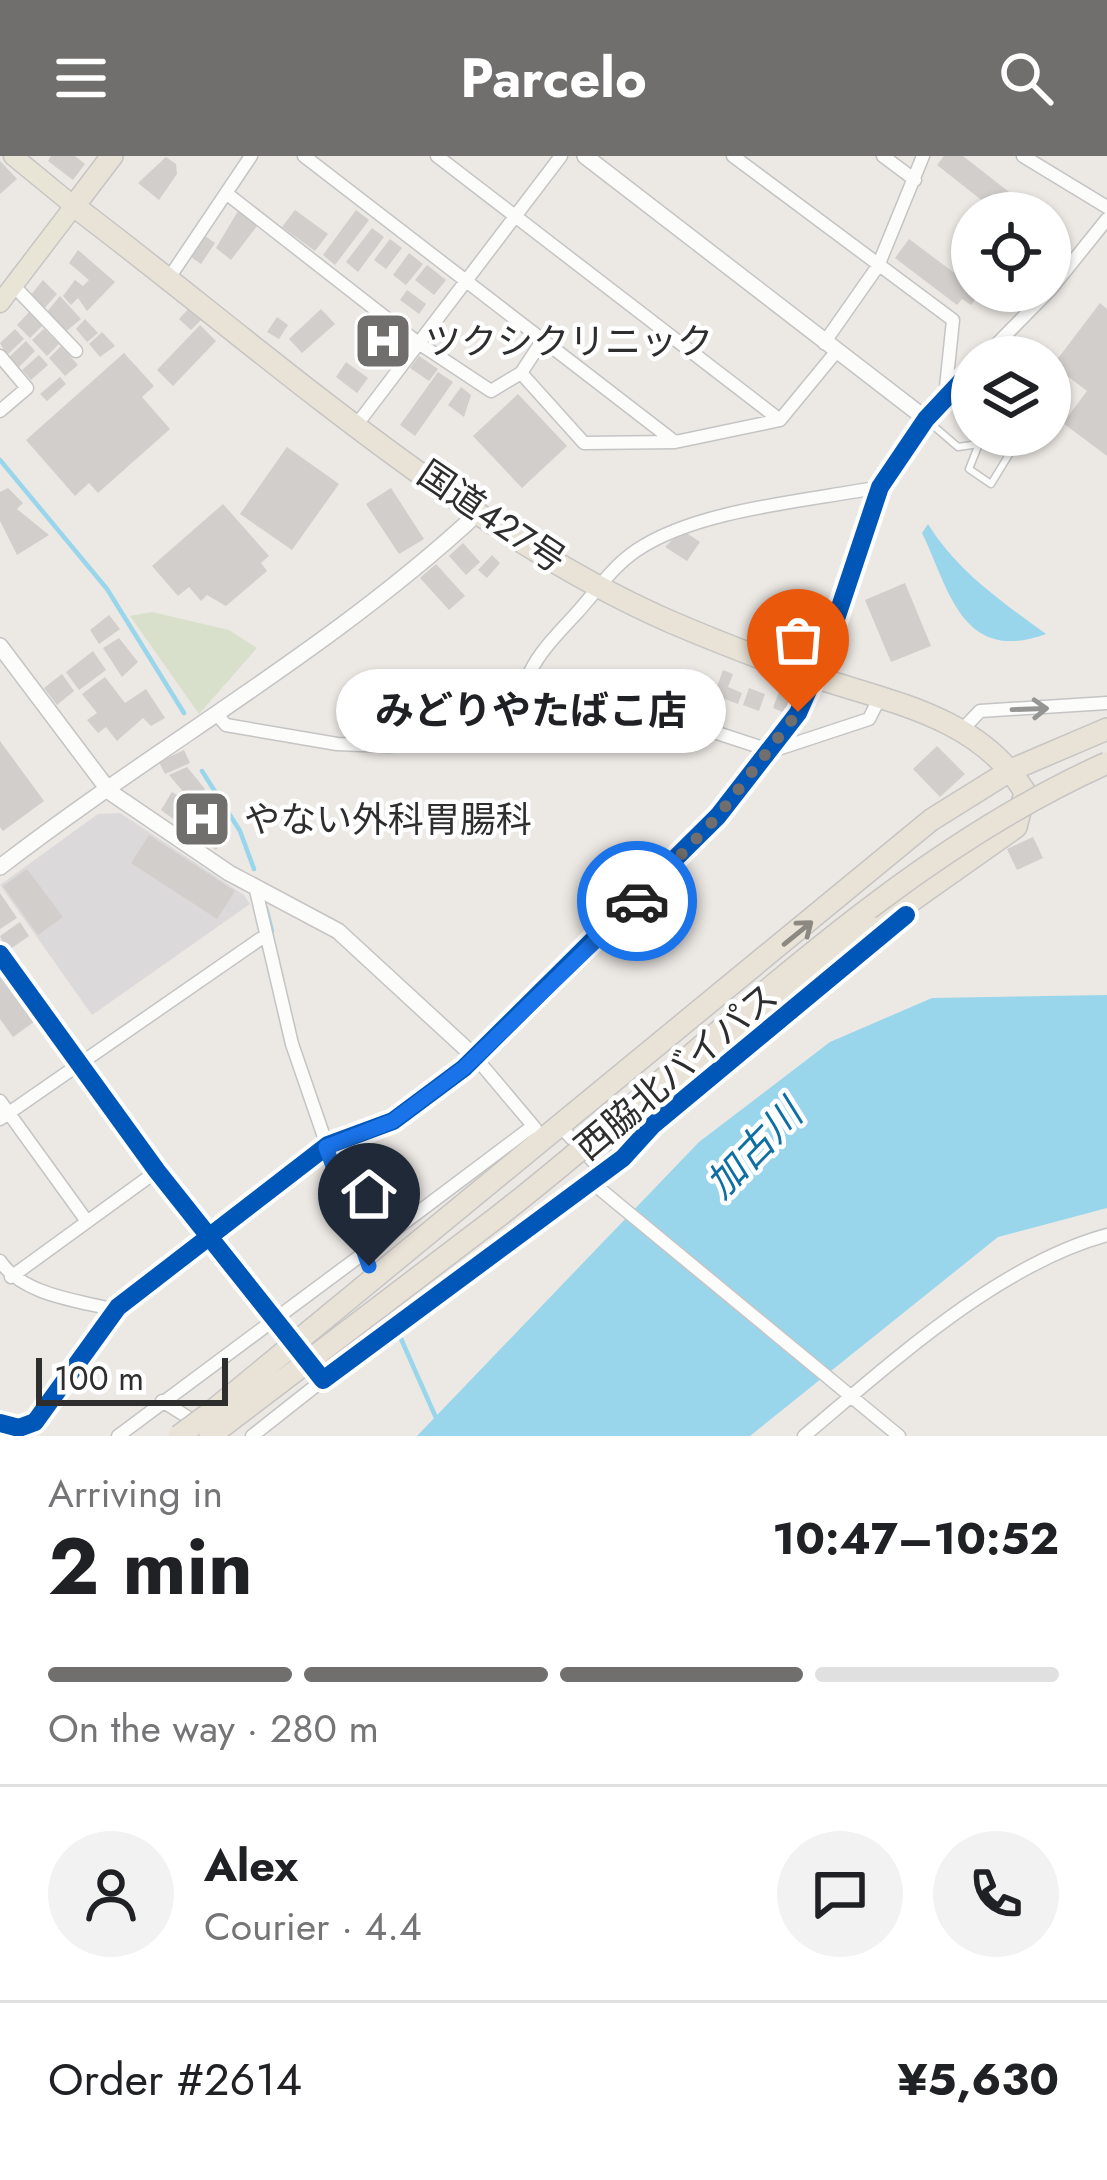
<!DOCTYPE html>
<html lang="en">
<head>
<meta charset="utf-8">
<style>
	body { margin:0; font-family:Jost,"Noto Sans JP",sans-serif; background:#f2f2f2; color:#202124; height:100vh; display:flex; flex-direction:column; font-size:45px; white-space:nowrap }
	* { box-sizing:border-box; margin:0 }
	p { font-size:39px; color:#757577 }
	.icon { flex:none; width:66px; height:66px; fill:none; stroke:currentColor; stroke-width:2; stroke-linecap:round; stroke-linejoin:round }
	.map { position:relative; height:1280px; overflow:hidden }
	.panel { display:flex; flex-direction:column; background:#fff; flex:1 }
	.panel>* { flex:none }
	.tools { position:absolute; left:951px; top:36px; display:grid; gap:24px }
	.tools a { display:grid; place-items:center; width:120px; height:120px; border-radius:50%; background:#fff; box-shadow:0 3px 9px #0004; font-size:60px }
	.scale { position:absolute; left:36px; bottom:30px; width:192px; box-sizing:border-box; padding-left:12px; border:6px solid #2e2e2e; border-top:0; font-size:33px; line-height:42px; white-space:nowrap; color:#2e2e2e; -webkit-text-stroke:9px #fff; paint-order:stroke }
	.pin { position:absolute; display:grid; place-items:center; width:102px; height:102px; color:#fff; margin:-123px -51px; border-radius:50% 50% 50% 0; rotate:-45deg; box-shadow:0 0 12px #0007 }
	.pin .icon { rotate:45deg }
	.courier { position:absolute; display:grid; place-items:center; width:120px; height:120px; margin:-60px; border:9px solid #1a73e8; border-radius:50%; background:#fff; color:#222; box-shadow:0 3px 15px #0007 }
	.bubble { position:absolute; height:84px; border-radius:42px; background:#fff; box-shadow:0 3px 9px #0004; font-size:39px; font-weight:700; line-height:84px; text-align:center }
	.head em { font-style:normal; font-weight:700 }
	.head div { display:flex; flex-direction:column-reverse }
	.head { display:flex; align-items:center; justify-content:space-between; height:204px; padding:0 48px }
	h1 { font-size:78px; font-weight:700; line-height:90px }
	.bar { display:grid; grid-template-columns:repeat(4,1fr); gap:18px 12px; align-content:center; height:144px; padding:0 48px }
	.bar i { height:15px; border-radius:9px; background:#e0e0e0 }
	.bar .active { background:#706f6e }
	.bar p { grid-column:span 4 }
	.line { display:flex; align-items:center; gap:30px; padding:0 48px; border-top:3px solid #e0e0e0 }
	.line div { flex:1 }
	.round { display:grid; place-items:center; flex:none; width:126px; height:126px; border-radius:63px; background:#f2f2f2 }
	header { display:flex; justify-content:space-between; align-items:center; height:156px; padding:0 48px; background:#706f6e; color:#fff; font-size:54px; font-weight:700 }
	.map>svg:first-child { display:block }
</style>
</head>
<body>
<header><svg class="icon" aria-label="menu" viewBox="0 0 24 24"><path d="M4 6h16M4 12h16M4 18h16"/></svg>Parcelo<svg class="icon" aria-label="search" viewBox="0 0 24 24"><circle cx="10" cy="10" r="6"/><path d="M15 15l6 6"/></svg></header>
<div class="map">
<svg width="1107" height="1280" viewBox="0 0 1107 1280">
	<rect width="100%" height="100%" fill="#ece8e4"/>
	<path fill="#dcd9db" d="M120 657 244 739 250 748 92 859 0 729 98 658Z"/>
	<path fill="#d8e0cc" d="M152 456 229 474 257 492 199 558 130 460Z"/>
	<path fill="#99d6ec" d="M928 368C957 415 1001 445 1046 478 961 509 949 432 922 377Z
		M1107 839V1052L998 1081 750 1280H417L699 986 830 886 932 842Z"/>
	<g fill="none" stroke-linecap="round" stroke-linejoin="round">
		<path stroke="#99d6ec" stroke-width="4.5" d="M0 304 107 433 184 557
			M202 615 240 675 254 713
			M266 752 272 775
			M398 1176 437 1264"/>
	</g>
	<path fill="#d1cecb" d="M51 0H75L85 8 73 24 48 5Z
		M944 0H963L1036 57H998L937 9Z
		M166 1 176 8 177 18 159 44 138 27Z
		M0 5 17 23 0 38Z
		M295 54 328 78 315 95 282 71Z
		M356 54 369 64 335 109 323 99Z
		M238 55 257 70 231 104 216 92Z
		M372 72 384 81 358 116 346 106Z
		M205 80 215 87 201 108 191 101Z
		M390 83 402 92 386 113 374 104Z
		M909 83 972 130 978 139 971 149 962 143 957 149 895 102Z
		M78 94 115 126 87 155 78 142 71 149 63 140 75 124 83 130 89 124 69 107Z
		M409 97 423 108 406 129 393 119Z
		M427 109 446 124 434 139 415 124Z
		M43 124 57 138 42 155 30 140Z
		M407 134 426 148 419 158 400 144Z
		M60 140 81 163 64 177 46 157Z
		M1100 147 1107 153V300L1063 267 1087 235 1053 209Z
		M192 149 204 161 191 174 179 163Z
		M321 153 335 168 302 197 289 183Z
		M29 156 42 170 30 182 17 169Z
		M277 161 288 169 279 183 267 176Z
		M85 163 98 177 87 186 76 173Z
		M379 167 405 186 396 209 365 186Z
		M200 169 216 185 173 230 157 214Z
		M15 173 24 183 7 199 0 187Z
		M44 173 59 188 47 200 32 184Z
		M102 176 115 190 100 201 89 188Z
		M26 185 35 195 19 211 9 201Z
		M61 190 78 209 65 220 49 202Z
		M124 197 154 230 142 241 170 273 98 337 89 327 75 340 26 284Z
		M39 199 48 209 31 224 22 214Z
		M419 200 438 213 429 225 410 212Z
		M346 206 368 222 357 237 336 221Z
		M438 216 453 226 415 280 400 269Z
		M60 221 66 228 47 245 40 238Z
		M461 231 471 239 464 261 448 249Z
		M518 238 567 290 522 332 473 280Z
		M287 291 339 328 292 394 240 358Z
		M8 332 23 347 17 353 49 379 17 399 0 365V336Z
		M391 332 424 383 399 398 366 348Z
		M223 348 269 400 261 407 267 415 226 450 207 439 201 445 189 431 178 440 152 410Z
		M682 374 700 386 687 405 665 391Z
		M463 387 480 406 466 419 449 400Z
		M492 399 500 407 487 422 478 414Z
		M436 408 465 440 449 454 420 422Z
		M905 427 931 490 891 506 865 444Z
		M109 459 120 473 99 488 90 474Z
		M771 461 799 469 793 489 765 480Z
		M119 482 138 506 122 521 103 492Z
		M93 495 106 514 79 534 66 516Z
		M723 514 733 518 728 531 742 537 738 548 714 539Z
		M62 518 74 535 57 549 44 532Z
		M105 521 125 547 146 533 165 562 151 570 143 562 117 585 106 571 98 577 87 564 97 557 82 538Z
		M749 532 765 538 759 555 743 549Z
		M780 533 798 539 790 559 773 552Z
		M0 585 44 645 3 675 0 671Z
		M937 590 965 618 940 641 913 613Z
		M184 594 190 607 165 618 159 606Z
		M187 611 205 633 191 645 169 619Z
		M172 636 230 673 216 694 161 654Z
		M149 679 235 735 217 763 131 707Z
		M1033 681 1043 702 1017 714 1007 693Z
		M27 713 63 761 38 779 3 730Z
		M0 737 17 762 0 773Z
		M20 766 29 780 6 796 0 780Z
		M0 812 38 863 13 881 0 863Z"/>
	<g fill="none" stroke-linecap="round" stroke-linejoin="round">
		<defs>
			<path id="service" d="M929 266 958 291 979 288 992 279
				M979 288 969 313 991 328 1013 292 997 279"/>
			<path id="minor" d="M304 0 675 286 780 264 836 196
				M437 0 780 264
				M733 0 953 164 945 241
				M883 0 915 24
				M1023 0 1107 51
				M226 37 417 186 491 235 521 217 544 182
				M169 122 251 0
				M13 129 76 195
				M1050 134 1107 63
				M824 187 878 110 923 0
				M0 200 27 232 0 255
				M984 201 1049 135
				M521 217 584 287 675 286
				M926 263 972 214
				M358 267 561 0
				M218 560 226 569 337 588 388 590 613 576H714L772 595 869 563 880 541
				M962 574 980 555 1107 547
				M524 583C516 522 533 504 573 461 595 438 610 412 637 394 698 353 808 345 880 331
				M0 798 157 1015 284 1176
				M476 902 535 972
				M0 945 86 1064
				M0 963 266 779
				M560 970 602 1015
				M615 1000 640 962
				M589 1024 899 1280
				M0 1105C23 1139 76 1144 115 1154
				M369 1110 364 1097 533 970
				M11 1121 157 1015
				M315 1214 323 1224 623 1002 653 969 833 819
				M162 1245 197 1267
				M0 1267 19 1272 35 1266 118 1151 326 991 393 965 500 881 718 660 780 586 814 520
				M118 1280 364 1097 292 888 255 730
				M252 1280 323 1224
				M804 1280C890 1208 997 1109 1107 1079"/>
			<path id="tertiary" d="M585 0 926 263 880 331 814 520
				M0 490 110 636 229 717 338 775 476 902
				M0 711C158 589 332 493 479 356"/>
			<path id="primary" d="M0 147 74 50 13 0"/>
			<path id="trunk" d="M112 0 74 50C257 188 462 375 671 466 718 486 766 505 815 521 893 547 979 561 1025 636L1016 671 873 772
				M210 1257 931 664 1011 614 1107 573
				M219 1273 500 1059"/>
		</defs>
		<use href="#service" stroke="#c5c4c5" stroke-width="9"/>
		<use href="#minor" stroke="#c5c4c5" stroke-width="15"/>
		<use href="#tertiary" stroke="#c5c4c5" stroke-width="18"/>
		<use href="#primary" stroke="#c6c5c4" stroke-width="21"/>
		<use href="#trunk" stroke="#c6c5c4" stroke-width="24"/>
		<use href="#service" stroke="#fcfcfb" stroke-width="6"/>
		<use href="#minor" stroke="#fcfcfb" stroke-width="12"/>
		<use href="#tertiary" stroke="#fcfcfb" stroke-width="15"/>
		<use href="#primary" stroke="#e8e4d6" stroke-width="18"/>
		<use href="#trunk" stroke="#e9e2d6" stroke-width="21"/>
		<defs>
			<path id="trunk-bridge" d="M638 967 873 772
				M500 1059C697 906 877 710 1107 607
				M179 1280 210 1257
				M210 1280 219 1273"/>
		</defs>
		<use href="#trunk-bridge" stroke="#c6c5c4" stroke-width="24" stroke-linecap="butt"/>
		<use href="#trunk-bridge" stroke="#e9e2d6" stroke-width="21"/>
		<defs>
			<path id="cycleway" d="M0 798 157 1015 323 1224 623 1002 653 969 906 759
				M0 1267 19 1272 35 1266 118 1151 328 989 393 965 464 912 718 660 798 557 825 496 880 331 926 263 972 214"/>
		</defs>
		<use href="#cycleway" stroke="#fff" stroke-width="26"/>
		<use href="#cycleway" stroke="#0057b8" stroke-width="18"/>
	</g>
	<defs><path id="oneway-shaft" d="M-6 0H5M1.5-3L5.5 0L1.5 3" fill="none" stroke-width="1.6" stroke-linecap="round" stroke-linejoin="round" transform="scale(3)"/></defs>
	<use stroke="#959594" href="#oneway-shaft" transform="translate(1030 553) rotate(-2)"/>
	<use stroke="#8c8882" href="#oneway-shaft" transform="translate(798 777) rotate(-39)"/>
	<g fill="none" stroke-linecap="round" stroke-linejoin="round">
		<path stroke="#706f6e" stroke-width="12" stroke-dasharray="0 21.6" d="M637 745 718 660 798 556"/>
		<path stroke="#1a73e8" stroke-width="15" d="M369 1110 326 991 393 965 464 912 637 745"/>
	</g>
	<defs>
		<symbol id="hospital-square" viewBox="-11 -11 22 22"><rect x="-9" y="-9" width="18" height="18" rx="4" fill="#706f6e" stroke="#fff"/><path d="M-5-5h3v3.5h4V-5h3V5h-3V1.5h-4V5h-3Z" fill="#fff"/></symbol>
	</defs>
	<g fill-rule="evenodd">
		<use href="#hospital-square" x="350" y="152" width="66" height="66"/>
		<use href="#hospital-square" x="169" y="630" width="66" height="66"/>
	</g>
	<g text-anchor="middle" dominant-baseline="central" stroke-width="9" stroke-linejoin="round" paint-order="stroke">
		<g font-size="36" fill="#2e2e2e" stroke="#fff" text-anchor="start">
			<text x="425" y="185">ツクシクリニック</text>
			<text x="244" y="663">やない外科胃腸科</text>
		</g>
		<g font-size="36" fill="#2e2e2e" stroke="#fff">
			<text transform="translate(492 360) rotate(34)">国道427号</text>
			<text transform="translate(676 915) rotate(-40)">西脇北バイパス</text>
		</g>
		<g font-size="39" font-style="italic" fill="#0d6fa3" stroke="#fff">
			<text transform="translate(754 993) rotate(-46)">加古川</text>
		</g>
	</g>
</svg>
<div class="tools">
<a><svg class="icon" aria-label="locate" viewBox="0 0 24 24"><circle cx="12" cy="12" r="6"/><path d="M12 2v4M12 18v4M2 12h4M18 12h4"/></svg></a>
<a><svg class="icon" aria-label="layers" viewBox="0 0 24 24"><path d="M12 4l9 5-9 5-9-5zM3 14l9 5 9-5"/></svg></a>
</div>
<div class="scale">100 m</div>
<div class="pin" style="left:798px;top:556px;background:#ea580c"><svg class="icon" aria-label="bag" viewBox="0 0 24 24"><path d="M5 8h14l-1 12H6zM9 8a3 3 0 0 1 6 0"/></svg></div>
<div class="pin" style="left:369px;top:1110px;background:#1f2937"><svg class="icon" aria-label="home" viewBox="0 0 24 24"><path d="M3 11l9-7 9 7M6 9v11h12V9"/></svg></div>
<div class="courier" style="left:637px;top:745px"><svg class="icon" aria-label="car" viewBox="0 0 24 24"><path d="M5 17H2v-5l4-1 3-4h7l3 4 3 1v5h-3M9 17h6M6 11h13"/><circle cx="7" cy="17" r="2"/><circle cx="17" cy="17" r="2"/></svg></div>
<div class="bubble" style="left:336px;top:513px;width:390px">みどりやたばこ店</div>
</div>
<section class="panel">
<div class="head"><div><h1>2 min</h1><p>Arriving in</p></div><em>10:47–10:52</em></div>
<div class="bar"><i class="active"></i><i class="active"></i><i class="active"></i><i></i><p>On the way · 280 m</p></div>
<div class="line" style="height:216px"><a class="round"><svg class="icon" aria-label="person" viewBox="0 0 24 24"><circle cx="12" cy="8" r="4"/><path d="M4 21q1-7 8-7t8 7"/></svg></a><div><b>Alex</b><p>Courier · 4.4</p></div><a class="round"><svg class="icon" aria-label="chat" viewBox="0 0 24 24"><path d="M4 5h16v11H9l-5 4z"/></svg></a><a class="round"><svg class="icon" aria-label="phone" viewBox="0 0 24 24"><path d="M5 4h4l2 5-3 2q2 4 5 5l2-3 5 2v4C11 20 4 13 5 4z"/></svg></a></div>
<div class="line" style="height:156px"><div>Order #2614</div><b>¥5,630</b></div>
</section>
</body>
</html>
